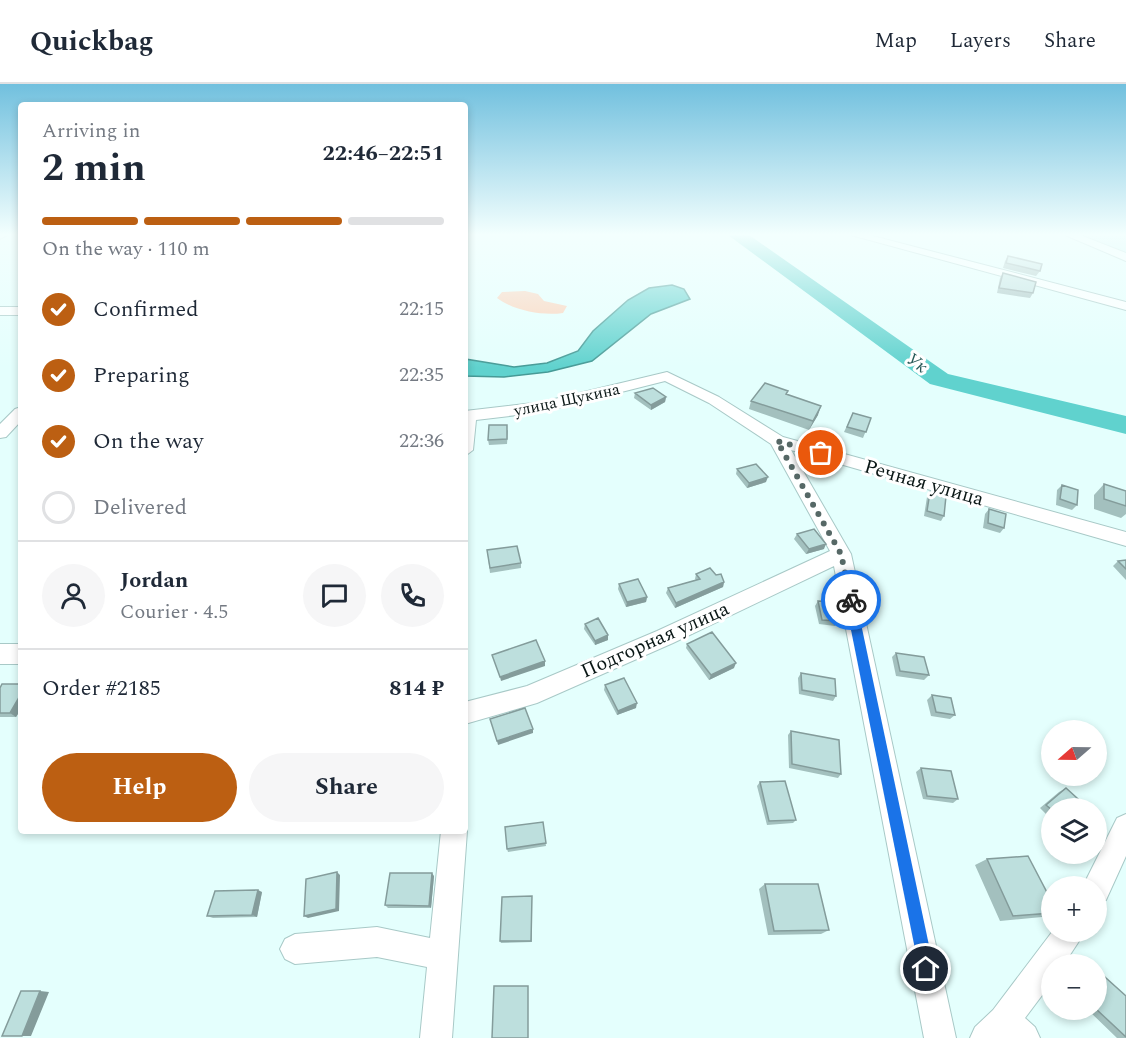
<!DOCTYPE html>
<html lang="en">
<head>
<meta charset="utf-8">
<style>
	body { margin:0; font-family:Spectral,serif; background:#f6f6f7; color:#1f2937; height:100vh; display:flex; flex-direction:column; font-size:22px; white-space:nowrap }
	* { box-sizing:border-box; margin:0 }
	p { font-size:20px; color:#747a83 }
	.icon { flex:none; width:33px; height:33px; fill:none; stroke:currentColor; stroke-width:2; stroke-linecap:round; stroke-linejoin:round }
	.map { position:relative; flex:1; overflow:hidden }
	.drawer { position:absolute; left:18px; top:18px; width:450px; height:732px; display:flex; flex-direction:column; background:#fff; border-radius:6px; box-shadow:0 3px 9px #0003 }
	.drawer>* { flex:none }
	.needle { width:39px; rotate:250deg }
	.tools { position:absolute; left:1041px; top:636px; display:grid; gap:12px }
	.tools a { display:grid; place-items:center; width:66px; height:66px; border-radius:50%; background:#fff; box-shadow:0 3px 9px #0003; font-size:30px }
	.pin { position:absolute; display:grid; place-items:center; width:51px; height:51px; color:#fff; margin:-26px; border:3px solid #fff; border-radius:50%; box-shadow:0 2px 6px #0007 }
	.courier { position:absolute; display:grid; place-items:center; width:60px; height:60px; margin:-30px; border:4px solid #1a73e8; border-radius:50%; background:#fff; color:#222; box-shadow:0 2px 8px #0007 }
	.headline em { font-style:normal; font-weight:700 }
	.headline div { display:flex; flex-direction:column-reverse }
	.headline { display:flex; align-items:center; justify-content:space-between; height:102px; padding:0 24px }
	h1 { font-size:39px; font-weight:700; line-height:45px }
	.bar { display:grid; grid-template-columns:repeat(4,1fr); gap:9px 6px; align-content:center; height:72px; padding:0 24px }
	.bar i { height:8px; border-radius:4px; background:#e0e1e3 }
	.bar .active { background:#bc5f12 }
	.bar p { grid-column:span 4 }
	.line { display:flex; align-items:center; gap:15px; padding:0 24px; border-top:2px solid #e0e1e3 }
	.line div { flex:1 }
	.round { display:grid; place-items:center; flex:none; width:63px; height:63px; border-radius:32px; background:#f6f6f7 }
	ol { padding:0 24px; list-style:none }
	li { display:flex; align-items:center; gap:18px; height:66px }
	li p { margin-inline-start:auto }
	li .icon { padding:6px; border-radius:50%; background:#bc5f12; color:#fff; stroke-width:4 }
	li:last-child { color:#747a83 }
	li i { width:33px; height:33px; border:3px solid #e0e1e3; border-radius:50% }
	.primary-button { display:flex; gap:12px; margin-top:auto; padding:12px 24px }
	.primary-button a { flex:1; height:69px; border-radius:36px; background:#bc5f12; color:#fff; font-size:24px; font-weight:700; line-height:69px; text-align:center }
	.primary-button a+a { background:#f6f6f7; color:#1f2937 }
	header { display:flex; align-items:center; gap:36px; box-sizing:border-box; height:84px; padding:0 30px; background:#fff; border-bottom:2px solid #e0e1e3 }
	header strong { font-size:28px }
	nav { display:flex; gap:33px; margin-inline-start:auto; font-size:21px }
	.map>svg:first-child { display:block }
</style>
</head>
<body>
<header>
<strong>Quickbag</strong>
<nav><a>Map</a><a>Layers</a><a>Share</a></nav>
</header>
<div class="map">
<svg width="1126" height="954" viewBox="0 0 1126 954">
	<rect width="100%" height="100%" fill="#e4fffd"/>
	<path fill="#c9f5f3" d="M1074 151H1126V171Z"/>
	<path fill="#fcd1b7" d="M525 207 538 210 544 217 567 222 563 229C543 232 514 227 497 214L502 208Z"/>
	<path fill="#60d2ce" stroke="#469a96" stroke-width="1.5" d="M672 201 684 205 690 215 651 230 592 277 548 288 504 293 465 292V275L514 283 547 279 578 267 593 247 628 216 649 204Z"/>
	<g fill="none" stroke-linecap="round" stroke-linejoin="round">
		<path fill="#60d2ce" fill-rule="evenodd" d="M728 151H749L948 290 1126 332V350L930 300Z"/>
		<defs>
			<path id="street" d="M0 151H7L0 155Z
				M851 151H869L1126 218V226Z
				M1065 151H1080L1126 169V177Z
				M0 223H21V231H0Z
				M667 288 719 313 783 353 1126 448V462L791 366 851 470 956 954H924L834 482 673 559 537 619 465 640V618L527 602 657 547 830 467 771 360 709 319 665 297 542 328 476 336 473 366 465 372V327L542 318Z
				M21 323V337L6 353 0 354V340L15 325Z
				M0 560H21V580H0Z
				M1126 730V772L1106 816 1096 820V802H1083L1117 734Z
				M465 742 467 747 452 954H420L427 883 377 873 295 880 285 875 280 865 285 855 295 850 377 843 430 854 441 747H465Z
				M1052 848H1085L1064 880H1052V898L1025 934 1035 943 1040 954H970L975 943 993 926Z"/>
		</defs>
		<use href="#street" stroke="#a8c9c7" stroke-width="2"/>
		<use href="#street" fill="#fff" fill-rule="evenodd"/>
	</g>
	<path fill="#a3c0be" d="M1008 172 1040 187 1036 192 1003 184 1005 177Z
		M1003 189 1033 209 1030 214 997 209 1000 194Z
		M635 309 666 313 665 318 651 326 634 314Z
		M751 317 818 331 809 346 749 325Z
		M853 329 871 334 863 354 844 348Z
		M508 346 507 360 489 361 488 356Z
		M737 385 766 398 747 404 736 390Z
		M1104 400 1126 407V430L1121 434 1094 425V411Z
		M1062 401 1077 421 1072 426 1056 421 1057 406Z
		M930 408 944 432 941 437 924 432 927 413Z
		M989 425 1004 444 1000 449 983 444 985 430Z
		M797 450 824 465 806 470 794 455Z
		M487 466 521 479V484L490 489Z
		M1126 476V496L1113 482 1118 477Z
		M696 490 716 491 724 498 723 503 675 524 666 509 668 504 696 496 695 495Z
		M619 500 647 513 646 518 626 523 618 505Z
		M818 517 838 537 835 542 819 540 815 522Z
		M585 540 608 551V556L595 561 584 545Z
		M687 560 734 584 709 596 686 564Z
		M896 569 929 591 924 596 896 592 892 573Z
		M801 589 836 612 833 617 799 610 798 594Z
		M21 600V625L16 633H0V604Z
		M605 601 636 624 617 631 604 606Z
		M932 611 955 631 950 635 931 632 927 616Z
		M791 647 841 690 838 694 789 684 788 651Z
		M921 684 958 715 953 719 923 715 916 688Z
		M760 698 796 736 793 739 767 741 757 702Z
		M1066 704 1052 724V736L1040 724 1059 708Z
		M543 738 546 762 508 768 507 765Z
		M987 775 1052 818V830L1042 833 1000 837 975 781Z
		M434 792 431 824H388L385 821Z
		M765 800 829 846 821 850 768 851 759 805Z
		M262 808 257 833 213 834 207 832Z
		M532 815V858L501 859 500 857Z
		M1096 885 1126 954H1117L1088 926H1096Z"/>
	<path fill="#849c9b" d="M666 313 665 318 651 326V321Z
		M821 322 818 331 809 346 813 337Z
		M768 393 766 398 747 404 749 399Z
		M826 460 824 465 806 470 809 465Z
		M724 498 723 503 675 524 676 519Z
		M647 513 646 518 626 523 627 518Z
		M608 551V556L595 561V557Z
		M545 577V582L501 597 500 593Z
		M736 579 734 584 709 596 711 591Z
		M21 610V625L16 633 10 629Z
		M637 619 636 624 617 631 618 627Z
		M533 645V649L498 661 497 657Z
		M337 788 340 791 339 827 308 834 304 832Z
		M432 789 434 792 431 824 429 822Z
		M258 806 262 808 257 833 252 831Z
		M40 907 49 908 31 952H22Z"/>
	<path fill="#bddfdd" stroke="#849c9b" stroke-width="1.5" d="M1008 172 1042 180 1040 187 1006 179Z
		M1003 189 1036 198 1033 209 999 204Z
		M765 299 788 307 786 310 821 322 813 337 751 317Z
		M653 304 666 313 651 321 635 309Z
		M853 329 871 334 866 348 847 343Z
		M489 341H507V355L488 356Z
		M756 380 768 393 749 399 737 385Z
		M1104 400 1126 407V422L1104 415Z
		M1062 401 1078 406 1077 421 1060 415Z
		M930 408 946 412 944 432 927 427Z
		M989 425 1006 430 1004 444 988 439Z
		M814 445 826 460 809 465 797 450Z
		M517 462 521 479 490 484 487 466Z
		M1126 476V485L1118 477Z
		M710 484 716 491 721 490 724 498 676 519 668 504 700 495 696 490Z
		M638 495 647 513 627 518 619 500Z
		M818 517 834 518 838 537 822 536Z
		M598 534 608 551 595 557 585 540Z
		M712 548 736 579 711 591 687 560Z
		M536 556 545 577 500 593 492 571Z
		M896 569 924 573 929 591 900 587Z
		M801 589 835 595 836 612 802 606Z
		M624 594 637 619 618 627 605 601Z
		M2 600H21V610L10 629H0V604Z
		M932 611 951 614 955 631 936 628Z
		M525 624 533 645 497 657 490 635Z
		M791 647 839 656 841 690 792 680Z
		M921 684 951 687 958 715 927 712Z
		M785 697 796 736 769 737 760 698Z
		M1066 704 1088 724H1052V726L1046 721Z
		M543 738 546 759 507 765 505 743Z
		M1028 772 1052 818V829L1013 832 987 775Z
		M337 788 336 825 304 832 306 795Z
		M390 789H432L429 822 385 821Z
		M765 800H818L829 846 774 847Z
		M258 806 252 831 207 832 215 807Z
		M532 812 531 857H500L502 813Z
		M1096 885 1126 912V953L1096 925Z
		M494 902H528V954H492Z
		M21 907H40L22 952H2Z"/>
	<linearGradient id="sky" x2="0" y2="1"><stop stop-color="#71c0de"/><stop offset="0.53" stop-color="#f3fffe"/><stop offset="1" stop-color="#f3fffe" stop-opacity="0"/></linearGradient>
	<rect width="1126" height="284" fill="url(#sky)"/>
	<path fill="#1a73e8" d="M851 512 856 516 934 885 932 890 926 892 921 890 919 885 845 516Z"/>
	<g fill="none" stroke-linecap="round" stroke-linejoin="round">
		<path stroke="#566866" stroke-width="6" stroke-dasharray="0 10.8" d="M821 369 777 357 841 470 851 516"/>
	</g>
	<g text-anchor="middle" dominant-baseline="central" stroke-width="6" stroke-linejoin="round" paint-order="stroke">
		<g font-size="16" fill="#091615" stroke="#fff">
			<text transform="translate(567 316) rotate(-12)">улица Щукина</text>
		</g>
		<g font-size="18" font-style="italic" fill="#285a58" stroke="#fff">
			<text transform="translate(917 279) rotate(36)">Ук</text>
		</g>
		<g font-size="20" fill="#091615" stroke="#fff">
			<text transform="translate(924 399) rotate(16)">Речная улица</text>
			<text transform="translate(655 556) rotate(-24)">Подгорная улица</text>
		</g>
	</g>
</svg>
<div class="tools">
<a><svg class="needle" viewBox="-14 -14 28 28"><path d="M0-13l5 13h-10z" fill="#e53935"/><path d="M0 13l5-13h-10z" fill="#747a83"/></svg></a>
<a><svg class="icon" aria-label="layers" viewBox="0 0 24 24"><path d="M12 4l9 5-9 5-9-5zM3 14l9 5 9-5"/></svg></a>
<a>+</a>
<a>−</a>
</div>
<div class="pin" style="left:821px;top:369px;background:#ea580c"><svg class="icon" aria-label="bag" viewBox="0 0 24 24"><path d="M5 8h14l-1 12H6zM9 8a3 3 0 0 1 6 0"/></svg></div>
<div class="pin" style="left:926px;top:885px;background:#1f2937"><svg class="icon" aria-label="home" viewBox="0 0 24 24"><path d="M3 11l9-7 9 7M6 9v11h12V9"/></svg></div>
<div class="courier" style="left:851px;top:516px"><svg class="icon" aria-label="bike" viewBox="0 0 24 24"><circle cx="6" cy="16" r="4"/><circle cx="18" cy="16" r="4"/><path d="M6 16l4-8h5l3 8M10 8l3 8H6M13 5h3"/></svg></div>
<section class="drawer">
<div class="headline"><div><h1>2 min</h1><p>Arriving in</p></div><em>22:46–22:51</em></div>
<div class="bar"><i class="active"></i><i class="active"></i><i class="active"></i><i></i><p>On the way · 110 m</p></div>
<ol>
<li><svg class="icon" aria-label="check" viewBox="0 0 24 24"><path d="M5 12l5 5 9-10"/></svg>Confirmed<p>22:15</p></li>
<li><svg class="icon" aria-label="check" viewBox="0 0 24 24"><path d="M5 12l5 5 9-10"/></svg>Preparing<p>22:35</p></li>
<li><svg class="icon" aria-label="check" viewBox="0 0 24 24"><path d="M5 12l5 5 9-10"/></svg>On the way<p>22:36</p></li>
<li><i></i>Delivered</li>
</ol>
<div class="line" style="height:108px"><a class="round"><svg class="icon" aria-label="person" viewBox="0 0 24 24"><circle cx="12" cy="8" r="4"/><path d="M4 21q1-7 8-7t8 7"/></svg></a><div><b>Jordan</b><p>Courier · 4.5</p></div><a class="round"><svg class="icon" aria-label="chat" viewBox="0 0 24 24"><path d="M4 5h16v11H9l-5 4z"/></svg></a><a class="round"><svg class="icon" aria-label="phone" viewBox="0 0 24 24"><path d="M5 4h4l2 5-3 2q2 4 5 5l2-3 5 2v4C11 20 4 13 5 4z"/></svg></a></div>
<div class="line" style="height:78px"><div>Order #2185</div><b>814 ₽</b></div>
<div class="primary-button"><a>Help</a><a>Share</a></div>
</section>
</div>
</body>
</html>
